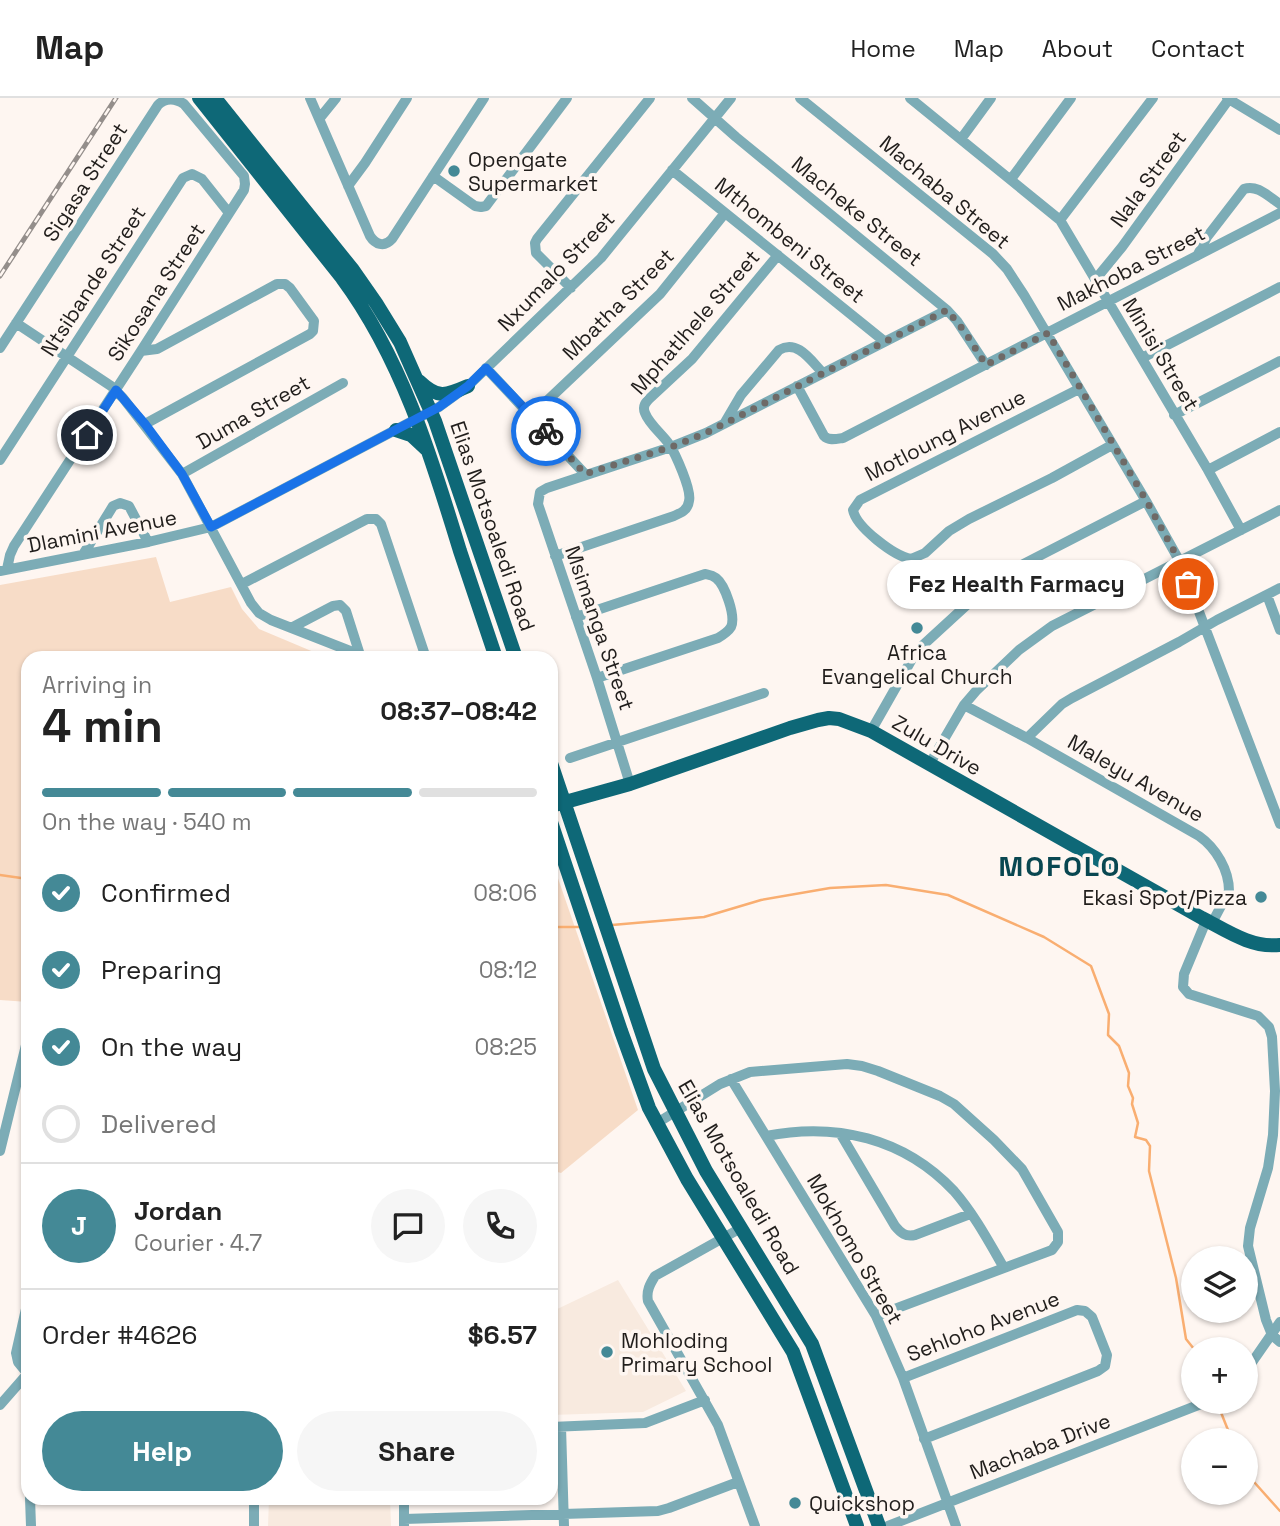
<!DOCTYPE html>
<html lang="en">
<head>
<meta charset="utf-8">
<style>
	body { margin:0; font-family:"Space Grotesk",sans-serif; background:#f6f6f6; color:#222; height:100vh; display:flex; flex-direction:column; font-size:26px; white-space:nowrap }
	* { box-sizing:border-box; margin:0 }
	p { font-size:23px; color:#767676 }
	.icon { flex:none; width:38px; height:38px; fill:none; stroke:currentColor; stroke-width:2; stroke-linecap:round; stroke-linejoin:round }
	.map { position:relative; flex:1; overflow:hidden }
	.side { position:absolute; left:21px; top:553px; width:537px; height:854px; display:flex; flex-direction:column; background:#fff; border-radius:21px; box-shadow:0 2px 5px #0004 }
	.side>* { flex:none }
	.tools { position:absolute; left:1181px; top:1148px; display:grid; gap:14px }
	.tools a { display:grid; place-items:center; width:77px; height:77px; border-radius:50%; background:#fff; box-shadow:0 2px 5px #0004; font-size:35px }
	.pin { position:absolute; display:grid; place-items:center; width:60px; height:60px; color:#fff; margin:-30px; border:4px solid #fff; border-radius:50%; box-shadow:0 2px 7px #0007 }
	.courier { position:absolute; display:grid; place-items:center; width:70px; height:70px; margin:-35px; border:5px solid #1a73e8; border-radius:50%; background:#fff; color:#222; box-shadow:0 2px 9px #0007 }
	.bubble { position:absolute; height:49px; border-radius:24px; background:#fff; box-shadow:0 2px 5px #0004; font-size:23px; font-weight:700; line-height:49px; text-align:center }
	.head em { font-style:normal; font-weight:700 }
	.head div { display:flex; flex-direction:column-reverse }
	.head { display:flex; align-items:center; justify-content:space-between; height:119px; padding:0 21px }
	h1 { font-size:46px; font-weight:700; line-height:52px }
	.bar { display:grid; grid-template-columns:repeat(4,1fr); gap:10px 7px; align-content:center; height:84px; padding:0 21px }
	.bar i { height:9px; border-radius:5px; background:#e0e0e0 }
	.bar .active { background:#448996 }
	.bar p { grid-column:span 4 }
	.line { display:flex; align-items:center; gap:18px; padding:0 21px; border-top:2px solid #e0e0e0 }
	.line div { flex:1 }
	.round { display:grid; place-items:center; flex:none; width:74px; height:74px; border-radius:37px; background:#f6f6f6 }
	ol { padding:0 21px; list-style:none }
	li { display:flex; align-items:center; gap:21px; height:77px }
	li p { margin-inline-start:auto }
	li .icon { padding:7px; border-radius:50%; background:#448996; color:#fff; stroke-width:4 }
	li:last-child { color:#767676 }
	li i { width:38px; height:38px; border:4px solid #e0e0e0; border-radius:50% }
	.action { display:flex; gap:14px; margin-top:auto; padding:14px 21px }
	.action a { flex:1; height:80px; border-radius:42px; background:#448996; color:#fff; font-size:28px; font-weight:700; line-height:80px; text-align:center }
	.action a+a { background:#f6f6f6; color:#222 }
	header { display:flex; align-items:center; gap:42px; box-sizing:border-box; height:98px; padding:0 35px; background:#fff; border-bottom:2px solid #e0e0e0 }
	header strong { font-size:33px }
	nav { display:flex; gap:38px; margin-inline-start:auto; font-size:24px }
	.map>svg:first-child { display:block }
</style>
</head>
<body>
<header>
<strong>Map</strong>
<nav><a>Home</a><a>Map</a><a>About</a><a>Contact</a></nav>
</header>
<div class="map">
<svg width="1280" height="1428" viewBox="0 0 1280 1428">
	<rect width="100%" height="100%" fill="#fef6f1"/>
	<path fill="#f8eadf" d="M618 1182 686 1293 643 1314 551 1317V1214Z
		M269 1400H390L391 1428H268Z"/>
	<path fill="#f7dcc7" d="M156 459 170 504 231 489 242 511 259 531 328 560H28V904L0 902V487Z
		M551 760 638 1012 561 1075 551 1072Z"/>
	<g fill="none" stroke-linecap="round" stroke-linejoin="round">
		<path stroke="#f9ae71" stroke-width="2.5" d="M0 777 28 781
			M612 827 704 819 761 802 830 790 886 787 948 797 1044 839 1091 868 1109 916 1108 937 1119 948 1129 975 1128 988 1133 1000 1132 1006 1138 1025 1135 1039 1146 1042 1150 1048 1149 1073 1176 1180 1186 1241 1194 1251
			M551 829H581
			M1218 1307 1232 1342
			M1246 1375 1280 1413"/>
		<path stroke="#7cacb6" stroke-width="10" d="M310 0 370 138C375 146 384 150 392 141L484 0
			M692 0 736 39 947 212 957 223 986 267
			M800 0 993 156 1007 171 1024 197 1146 403 1180 464 1280 726
			M910 0 1060 122 1208 372 1241 432
			M1227 0 1280 32
			M319 21 336 0
			M961 41 991 0
			M672 72 884 243
			M433 78 475 108 481 109 486 108 567 0
			M1011 81 1071 0
			M348 88 365 65 407 0
			M1060 122 1153 0
			M1197 158 1207 139 1244 91C1257 86 1269 99 1280 106
			M1095 182 1122 149 1229 1
			M571 190 536 155 535 145 537 141 650 0
			M16 225 111 288 123 300 182 376 251 505 259 515 271 522 368 560
			M0 250 158 7C165 0 175 0 184 6L244 78 245 86 244 92 141 253 14 448 10 457 7 471
			M141 253 157 251 277 186H285L290 190 314 223 313 233 310 236 145 326
			M1142 260 1280 189
			M486 270 585 376
			M797 288 824 338C829 343 836 341 843 340L1280 115
			M1079 291 860 402 853 412C856 429 894 458 911 461L925 455 949 433 969 421 1052 380 1112 347
			M1174 317 1280 263
			M531 318 660 196 725 115
			M724 326 741 297 779 252C798 241 811 263 823 275
			M0 362 183 80 192 76 202 81 229 115
			M1208 372 1280 334
			M182 376 343 285
			M84 455 113 408 120 405 129 408 148 444
			M555 458 674 418C681 415 688 412 689 403 692 392 675 355 669 346 662 336 649 326 645 315 642 308 646 304 650 300L692 261 778 157
			M0 473 148 444 211 429 439 309 468 288 601 160 731 0
			M242 486 367 421H376L381 426 426 560
			M1267 497 1280 532
			M576 519 705 476C710 477 712 477 716 480 725 487 736 518 731 529 728 534 723 537 718 540L597 580
			M291 530 333 508 340 507 346 513 360 557
			M964 607 1027 640 1199 738C1216 750 1229 772 1229 793L1212 825
			M871 633 912 561 922 548 994 482 1004 476 1146 403
			M1027 640 1062 606 1072 600 1179 544 1217 522 1280 490
			M570 660 764 595
			M929 667 964 607 976 593 1019 552 1052 528 1280 412
			M630 686 597 580 538 406 540 394 547 390 671 349 706 335 947 212
			M1206 823 1184 876 1183 889 1189 896 1258 918 1269 929 1272 939 1275 993 1273 1037 1268 1070 1250 1130 1248 1148 1266 1222 1272 1237 1280 1244
			M731 981 876 1218 903 1280 956 1428
			M657 1025 720 986 750 974 847 966 862 968 878 973 940 998 954 1006 994 1042 1022 1071 1058 1134V1144L1052 1152 876 1218
			M840 1035 895 1128C901 1135 905 1139 915 1137L970 1116
			M766 1038C836 1024 904 1040 954 1093 974 1116 989 1144 1004 1170
			M0 1053 28 939
			M741 1130 655 1178C650 1186 646 1193 648 1203L718 1327 755 1428
			M1246 1273 1280 1224
			M27 1275 18 1264 16 1255 28 1202
			M903 1280 1077 1212 1085 1213 1092 1219 1107 1257 1105 1268 1098 1273 924 1341
			M0 1307 28 1275
			M551 1329 645 1325 705 1302
			M561 1329 564 1428
			M30 1400 31 1428
			M404 1400V1428
			M404 1421 658 1413 669 1410 738 1384
			M254 1428V1400
			M888 1428 1206 1304"/>
		<path stroke="#0e6877" stroke-width="14" d="M199 0 342 180C402 261 431 358 460 453 472 489 484 524 496 560
			M215 0 353 172 376 205 400 244 435 323 516 560
			M419 283C438 301 445 298 468 288
			M396 332 411 337 426 351
			M551 665 654 971 706 1073 812 1246 879 1428
			M551 708 630 686 790 630 818 622 829 620 839 621 871 633 1202 820C1227 833 1251 850 1280 847
			M551 724 621 933 649 1010 687 1081 793 1254 857 1428"/>
		<defs>
			<path id="rail" d="M0 178 116 0"/>
		</defs>
		<use href="#rail" stroke="#948e8b" stroke-width="5"/>
		<use href="#rail" stroke="#fef6f1" stroke-width="2.5" stroke-dasharray="8" stroke-linecap="butt"/>
	</g>
	<g fill="none" stroke-linecap="round" stroke-linejoin="round">
		<path stroke="#6e6a67" stroke-width="7" stroke-dasharray="0 12.6" d="M546 333 585 376 671 349 706 335 947 212 965 234 986 267 1048 235 1146 402 1180 464 1188 486"/>
		<path stroke="#1a73e8" stroke-width="9" d="M87 337 116 292 145 326 182 376 211 429 439 309 468 288 486 270 546 333"/>
	</g>
	<g fill="#448996" stroke="#fef6f1" stroke-width="2.5">
		<circle cx="454" cy="73" r="7"/>
		<circle cx="917" cy="530" r="7"/>
		<circle cx="1261" cy="799" r="7"/>
		<circle cx="607" cy="1254" r="7"/>
		<circle cx="795" cy="1405" r="7"/>
	</g>
	<g text-anchor="middle" dominant-baseline="central" stroke-width="7" stroke-linejoin="round" paint-order="stroke">
		<g font-size="21" fill="#211e1c" stroke="#fef6f1" text-anchor="start">
			<text x="468" y="61">Opengate<tspan x="468" dy="24">Supermarket</tspan></text>
			<text x="917" y="554" text-anchor="middle">Africa<tspan x="917" dy="24">Evangelical Church</tspan></text>
			<text x="1247" y="799" text-anchor="end">Ekasi Spot/Pizza</text>
			<text x="621" y="1242">Mohloding<tspan x="621" dy="24">Primary School</tspan></text>
			<text x="809" y="1405">Quickshop</text>
		</g>
		<g font-size="21" fill="#211e1c" stroke="#fef6f1">
			<text transform="translate(1148 81) rotate(-54)">Nala Street</text>
			<text transform="translate(85 84) rotate(-57)">Sigasa Street</text>
			<text transform="translate(945 94) rotate(40)">Machaba Street</text>
			<text transform="translate(857 113) rotate(39)">Macheke Street</text>
			<text transform="translate(790 142) rotate(39)">Mthombeni Street</text>
			<text transform="translate(1131 170) rotate(-27)">Makhoba Street</text>
			<text transform="translate(556 173) rotate(-46)">Nxumalo Street</text>
			<text transform="translate(93 183) rotate(-57)">Ntsibande Street</text>
			<text transform="translate(156 194) rotate(-57)">Sikosana Street</text>
			<text transform="translate(618 206) rotate(-45)">Mbatha Street</text>
			<text transform="translate(695 224) rotate(-49)">Mphatlhele Street</text>
			<text transform="translate(1161 256) rotate(59)">Minisi Street</text>
			<text transform="translate(253 314) rotate(-30)">Duma Street</text>
			<text transform="translate(945 337) rotate(-27)">Motloung Avenue</text>
			<text transform="translate(493 428) rotate(71)">Elias Motsoaledi Road</text>
			<text transform="translate(102 433) rotate(-11)">Dlamini Avenue</text>
			<text transform="translate(600 530) rotate(71)">Msimanga Street</text>
			<text transform="translate(937 647) rotate(30)">Zulu Drive</text>
			<text transform="translate(1136 680) rotate(30)">Maleyu Avenue</text>
			<text transform="translate(739 1079) rotate(60)">Elias Motsoaledi Road</text>
			<text transform="translate(855 1151) rotate(60)">Mokhomo Street</text>
			<text transform="translate(983 1228) rotate(-21)">Sehloho Avenue</text>
			<text transform="translate(1040 1348) rotate(-21)">Machaba Drive</text>
		</g>
		<g font-size="28" font-weight="bold" letter-spacing="2" fill="#094751" stroke="#fef6f1">
			<text x="1060" y="768">MOFOLO</text>
		</g>
	</g>
</svg>
<div class="tools">
<a><svg class="icon" aria-label="layers" viewBox="0 0 24 24"><path d="M12 4l9 5-9 5-9-5zM3 14l9 5 9-5"/></svg></a>
<a>+</a>
<a>−</a>
</div>
<div class="pin" style="left:1188px;top:486px;background:#ea580c"><svg class="icon" aria-label="bag" viewBox="0 0 24 24"><path d="M5 8h14l-1 12H6zM9 8a3 3 0 0 1 6 0"/></svg></div>
<div class="pin" style="left:87px;top:337px;background:#1f2937"><svg class="icon" aria-label="home" viewBox="0 0 24 24"><path d="M3 11l9-7 9 7M6 9v11h12V9"/></svg></div>
<div class="courier" style="left:546px;top:333px"><svg class="icon" aria-label="bike" viewBox="0 0 24 24"><circle cx="6" cy="16" r="4"/><circle cx="18" cy="16" r="4"/><path d="M6 16l4-8h5l3 8M10 8l3 8H6M13 5h3"/></svg></div>
<div class="bubble" style="left:887px;top:462px;width:259px">Fez Health Farmacy</div>
<section class="side">
<div class="head"><div><h1>4 min</h1><p>Arriving in</p></div><em>08:37–08:42</em></div>
<div class="bar"><i class="active"></i><i class="active"></i><i class="active"></i><i></i><p>On the way · 540 m</p></div>
<ol>
<li><svg class="icon" aria-label="check" viewBox="0 0 24 24"><path d="M5 12l5 5 9-10"/></svg>Confirmed<p>08:06</p></li>
<li><svg class="icon" aria-label="check" viewBox="0 0 24 24"><path d="M5 12l5 5 9-10"/></svg>Preparing<p>08:12</p></li>
<li><svg class="icon" aria-label="check" viewBox="0 0 24 24"><path d="M5 12l5 5 9-10"/></svg>On the way<p>08:25</p></li>
<li><i></i>Delivered</li>
</ol>
<div class="line" style="height:126px"><b class="round" style="background:#448996;color:#fff">J</b><div><b>Jordan</b><p>Courier · 4.7</p></div><a class="round"><svg class="icon" aria-label="chat" viewBox="0 0 24 24"><path d="M4 5h16v11H9l-5 4z"/></svg></a><a class="round"><svg class="icon" aria-label="phone" viewBox="0 0 24 24"><path d="M5 4h4l2 5-3 2q2 4 5 5l2-3 5 2v4C11 20 4 13 5 4z"/></svg></a></div>
<div class="line" style="height:91px"><div>Order #4626</div><b>$6.57</b></div>
<div class="action"><a>Help</a><a>Share</a></div>
</section>
</div>
</body>
</html>
